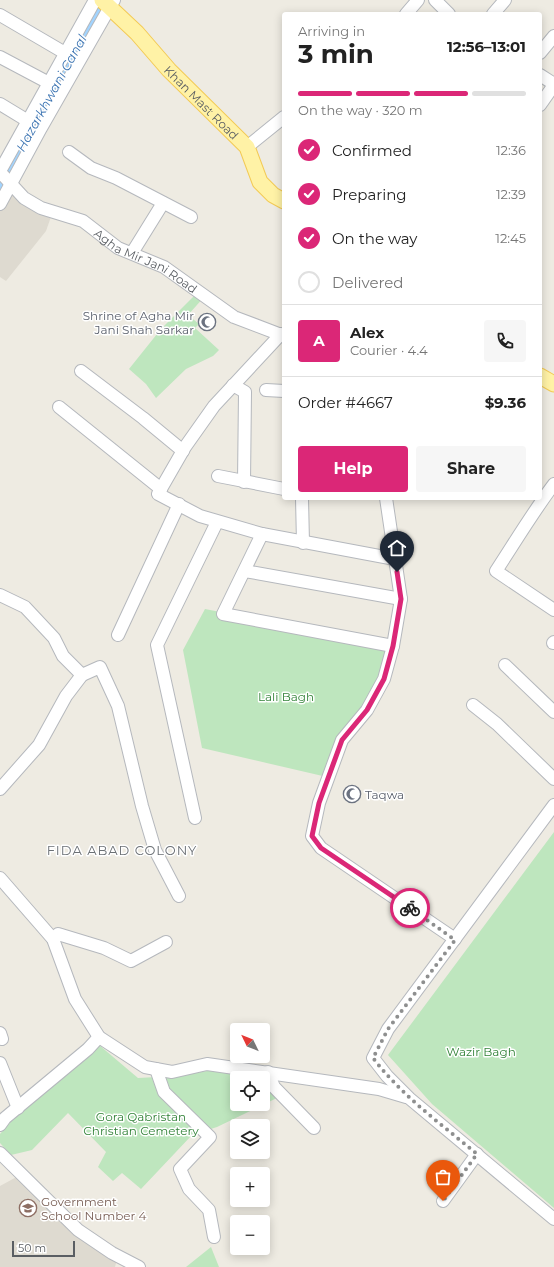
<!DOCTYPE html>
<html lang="en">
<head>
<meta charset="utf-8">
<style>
	body { margin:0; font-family:Montserrat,sans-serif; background:#f6f6f6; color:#222; height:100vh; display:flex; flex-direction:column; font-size:15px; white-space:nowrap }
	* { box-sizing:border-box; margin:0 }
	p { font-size:13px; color:#767676 }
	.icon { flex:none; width:22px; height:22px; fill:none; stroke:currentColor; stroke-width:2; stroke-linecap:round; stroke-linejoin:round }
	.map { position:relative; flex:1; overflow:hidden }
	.panel { position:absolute; left:282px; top:12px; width:260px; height:488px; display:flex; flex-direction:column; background:#fff; border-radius:4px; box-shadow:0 2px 10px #0003 }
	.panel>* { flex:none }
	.needle { width:26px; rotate:313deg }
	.controls { position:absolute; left:230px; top:1023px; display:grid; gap:8px }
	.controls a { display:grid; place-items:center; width:40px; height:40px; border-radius:4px; background:#fff; box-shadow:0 2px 10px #0003; font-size:20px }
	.scale { position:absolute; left:12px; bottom:10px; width:63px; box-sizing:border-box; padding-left:4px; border:2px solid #5a5e63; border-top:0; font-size:11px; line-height:14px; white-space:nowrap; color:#5a5e63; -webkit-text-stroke:3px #fff; paint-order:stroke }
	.pin { position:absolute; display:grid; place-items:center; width:34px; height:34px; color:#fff; margin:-41px -17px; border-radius:50% 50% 50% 0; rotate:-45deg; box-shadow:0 0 4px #0007 }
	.pin .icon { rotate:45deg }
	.courier { position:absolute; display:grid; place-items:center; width:40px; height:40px; margin:-20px; border:3px solid #db2777; border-radius:50%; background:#fff; color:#222; box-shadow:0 1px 5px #0007 }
	.head em { font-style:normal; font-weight:700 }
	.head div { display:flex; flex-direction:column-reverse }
	.head { display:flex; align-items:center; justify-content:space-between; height:68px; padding:0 16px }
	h1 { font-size:26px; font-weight:700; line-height:30px }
	.bar { display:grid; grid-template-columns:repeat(4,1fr); gap:6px 4px; align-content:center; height:48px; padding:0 16px }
	.bar i { height:5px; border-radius:3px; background:#e0e0e0 }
	.bar .active { background:#db2777 }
	.bar p { grid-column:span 4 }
	.line { display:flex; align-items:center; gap:10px; padding:0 16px; border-top:1px solid #e0e0e0 }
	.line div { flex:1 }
	.round { display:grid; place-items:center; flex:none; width:42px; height:42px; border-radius:4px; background:#f6f6f6 }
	ol { padding:0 16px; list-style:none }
	li { display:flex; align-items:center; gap:12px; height:44px }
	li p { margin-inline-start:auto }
	li .icon { padding:4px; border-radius:50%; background:#db2777; color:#fff; stroke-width:4 }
	li:last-child { color:#767676 }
	li i { width:22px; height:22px; border:2px solid #e0e0e0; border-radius:50% }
	.action { display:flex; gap:8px; margin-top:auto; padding:8px 16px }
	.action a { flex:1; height:46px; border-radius:4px; background:#db2777; color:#fff; font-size:16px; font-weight:700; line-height:46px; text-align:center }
	.action a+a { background:#f6f6f6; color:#222 }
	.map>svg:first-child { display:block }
</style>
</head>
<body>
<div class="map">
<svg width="554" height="1267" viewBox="0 0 554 1267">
	<rect width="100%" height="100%" fill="#eeebe2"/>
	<path fill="#dedad0" d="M10 185 53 211 46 231 6 281 0 277V204Z
		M22 1174 118 1256 115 1267H0V1186Z"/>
	<path fill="#bee6be" d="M199 291 205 296 188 315 199 324 195 328 219 350 213 356 186 369 156 398 146 384 129 369 161 329Z
		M205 609 393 646 384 679 327 777 202 748 183 650Z
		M554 832V1208L432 1104 388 1055Z
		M99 1045 138 1078 175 1076 220 1069 255 1072 260 1078H237V1104H263V1081L277 1098 217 1127 192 1135 141 1189 122 1173 113 1181 98 1167 106 1152 68 1113 32 1150 11 1155 0 1143V1134L14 1118Z
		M211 1247 219 1267H186Z"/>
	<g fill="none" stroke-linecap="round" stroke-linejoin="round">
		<path stroke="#a1d4ff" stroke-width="9" d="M0 186 102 0"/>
		<defs>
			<g id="minor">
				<path d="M435 0 449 14"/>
				<path d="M406 14 418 0"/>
				<path d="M493 14 505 0"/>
				<path d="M0 15 65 53"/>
				<path d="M540 53 554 36"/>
				<path d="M0 57 49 83"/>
				<path d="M540 75 554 84"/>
				<path d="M0 104 28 121"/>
				<path d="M540 105 554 85"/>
				<path d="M247 147 284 117"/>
				<path d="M69 152 91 168 116 178 191 217"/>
				<path d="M0 171 95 0"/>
				<path id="s1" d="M0 172 24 198 41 208 83 221 118 248 164 267 234 317 284 336"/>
				<path d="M0 204 41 128 114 0"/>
				<path d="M132 253 163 203"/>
				<path d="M281 334 214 406 185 447 158 494 200 516 262 534 395 559"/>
				<path d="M81 371 143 418 183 451"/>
				<path d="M233 385 245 392 244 482"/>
				<path d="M266 390 284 391"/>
				<path d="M59 407 161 489"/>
				<path d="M218 476 284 489"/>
				<path d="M554 484C533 512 515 542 496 571L554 610"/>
				<path d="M302 498 303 543"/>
				<path d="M386 498 401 599 393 646 384 679 367 710 342 740 319 803 312 836 321 848 455 939"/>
				<path d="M262 534 223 614 393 646"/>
				<path d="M245 571 401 599"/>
				<path d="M0 595 25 607 54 638 63 656 82 675 66 696 39 745 0 789"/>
				<path d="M118 635 179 504"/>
				<path d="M553 643 554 642"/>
				<path d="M505 665 554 712"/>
				<path d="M82 675 100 667 118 706 142 806 155 850 179 896"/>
				<path d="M473 705 497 724 554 779"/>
				<path d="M554 805 388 1029 373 1058 387 1076 409 1098 554 1219"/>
				<path d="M195 818 157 645 217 522"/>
				<path d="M0 878 53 939 75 999 99 1037 145 1067 172 1072 207 1064 379 1089 406 1097"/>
				<path d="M53 939 58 934 104 948 131 961 166 942"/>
				<path d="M0 1033 2 1039"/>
				<path d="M0 1063 18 1108"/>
				<path d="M156 1069 164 1092 210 1137 180 1169 189 1189 209 1210 214 1237"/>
				<path d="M268 1072 274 1087 314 1128"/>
				<path d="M0 1125 5 1118 88 1049 99 1037"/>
				<path d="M0 1153 78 1230 112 1253 139 1267"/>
				<path d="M443 1201 477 1154"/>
			</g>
			<g id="major">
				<path id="s2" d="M102 0 137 33 169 70 247 147 260 182 273 195 284 201"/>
				<path d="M540 376 554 384"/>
			</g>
		</defs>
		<use href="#minor" stroke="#b5b8bd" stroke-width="14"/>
		<use href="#major" stroke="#f3ca55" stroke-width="17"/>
		<use href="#minor" stroke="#fff" stroke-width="12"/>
		<use href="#major" stroke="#fff2a6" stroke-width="15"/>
	</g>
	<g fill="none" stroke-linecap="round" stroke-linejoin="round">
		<path stroke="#8e8f8f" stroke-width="4" stroke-dasharray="0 7.2" d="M410 908 455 940 388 1029 373 1058C402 1096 441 1124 477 1154L443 1201"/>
		<path stroke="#db2777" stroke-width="5" d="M397 572 401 599 393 646 384 679 367 710 342 740 319 803 312 836 321 848 410 908"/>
	</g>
	<defs>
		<symbol id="mosque-ring" viewBox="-11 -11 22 22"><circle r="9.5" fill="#fff" stroke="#6b7280" stroke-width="1.5"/><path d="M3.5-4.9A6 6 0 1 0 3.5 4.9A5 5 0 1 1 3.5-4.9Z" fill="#6b7280"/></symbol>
		<symbol id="school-ring" viewBox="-11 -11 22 22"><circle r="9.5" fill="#fff" stroke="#8d6e63" stroke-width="1.5"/><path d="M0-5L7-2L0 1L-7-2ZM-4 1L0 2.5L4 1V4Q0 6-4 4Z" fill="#8d6e63"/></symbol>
	</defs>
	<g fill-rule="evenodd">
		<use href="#mosque-ring" x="197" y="312" width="20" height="20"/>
		<use href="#mosque-ring" x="342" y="784" width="20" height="20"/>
		<use href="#school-ring" x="18" y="1198" width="20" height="20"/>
	</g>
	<g text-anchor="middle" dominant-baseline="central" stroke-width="3" stroke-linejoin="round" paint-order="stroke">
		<g font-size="12" fill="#5a5e63" stroke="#fff">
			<text stroke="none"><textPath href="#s2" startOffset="143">Khan Mast Road</textPath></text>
			<text stroke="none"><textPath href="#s1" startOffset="174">Agha Mir Jani Road</textPath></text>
		</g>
		<g font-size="12" fill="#5b616d" stroke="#fff" text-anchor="end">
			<text x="194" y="315">Shrine of Agha Mir<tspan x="194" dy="14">Jani Shah Sarkar</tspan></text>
			<text x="365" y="794" text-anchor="start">Taqwa</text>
		</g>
		<g font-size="12" fill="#328238" stroke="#fff">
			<text x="286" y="696">Lali Bagh</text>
			<text x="481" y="1051">Wazir Bagh</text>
			<text x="141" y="1116">Gora Qabristan<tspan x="141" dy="14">Christian Cemetery</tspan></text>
		</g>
		<g font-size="12" fill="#785e54" stroke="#fff" text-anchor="start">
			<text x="41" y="1201">Government<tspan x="41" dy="14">School Number 4</tspan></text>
		</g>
		<g font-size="13" font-style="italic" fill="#3c74b2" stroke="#fff">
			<text transform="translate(51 93) rotate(-61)">Hazarkhwani Canal</text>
		</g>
		<g font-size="13" letter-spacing="1" fill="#6b7075" stroke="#fff">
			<text x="122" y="850">FIDA ABAD COLONY</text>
		</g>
	</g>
</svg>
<div class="controls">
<a><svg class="needle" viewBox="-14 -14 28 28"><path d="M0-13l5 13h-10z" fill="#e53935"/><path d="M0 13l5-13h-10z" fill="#767676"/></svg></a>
<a><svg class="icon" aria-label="locate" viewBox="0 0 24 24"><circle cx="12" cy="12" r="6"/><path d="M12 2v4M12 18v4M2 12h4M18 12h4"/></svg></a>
<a><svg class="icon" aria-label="layers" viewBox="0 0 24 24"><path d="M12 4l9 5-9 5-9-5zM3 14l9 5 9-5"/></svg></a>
<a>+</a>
<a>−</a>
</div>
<div class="scale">50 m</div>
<div class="pin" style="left:443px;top:1201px;background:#ea580c"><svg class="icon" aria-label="bag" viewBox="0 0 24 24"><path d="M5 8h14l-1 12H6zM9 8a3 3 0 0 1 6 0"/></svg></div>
<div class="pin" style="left:397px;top:572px;background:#1f2937"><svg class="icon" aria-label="home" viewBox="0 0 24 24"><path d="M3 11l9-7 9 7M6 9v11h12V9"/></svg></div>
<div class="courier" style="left:410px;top:908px"><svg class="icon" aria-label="bike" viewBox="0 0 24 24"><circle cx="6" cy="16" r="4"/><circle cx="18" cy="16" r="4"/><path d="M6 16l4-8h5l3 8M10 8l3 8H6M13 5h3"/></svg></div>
<section class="panel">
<div class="head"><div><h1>3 min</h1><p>Arriving in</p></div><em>12:56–13:01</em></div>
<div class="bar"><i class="active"></i><i class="active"></i><i class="active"></i><i></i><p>On the way · 320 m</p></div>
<ol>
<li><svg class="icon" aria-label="check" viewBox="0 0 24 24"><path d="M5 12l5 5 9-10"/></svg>Confirmed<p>12:36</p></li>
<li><svg class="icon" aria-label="check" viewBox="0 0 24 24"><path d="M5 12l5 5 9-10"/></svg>Preparing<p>12:39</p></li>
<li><svg class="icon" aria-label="check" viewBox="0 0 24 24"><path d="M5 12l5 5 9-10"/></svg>On the way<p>12:45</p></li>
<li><i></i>Delivered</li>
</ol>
<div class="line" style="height:72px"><b class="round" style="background:#db2777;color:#fff">A</b><div><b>Alex</b><p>Courier · 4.4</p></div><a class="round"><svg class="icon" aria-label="phone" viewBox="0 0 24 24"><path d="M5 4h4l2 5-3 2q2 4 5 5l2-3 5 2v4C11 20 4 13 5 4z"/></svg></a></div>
<div class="line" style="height:52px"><div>Order #4667</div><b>$9.36</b></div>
<div class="action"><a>Help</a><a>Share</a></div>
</section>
</div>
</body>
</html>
